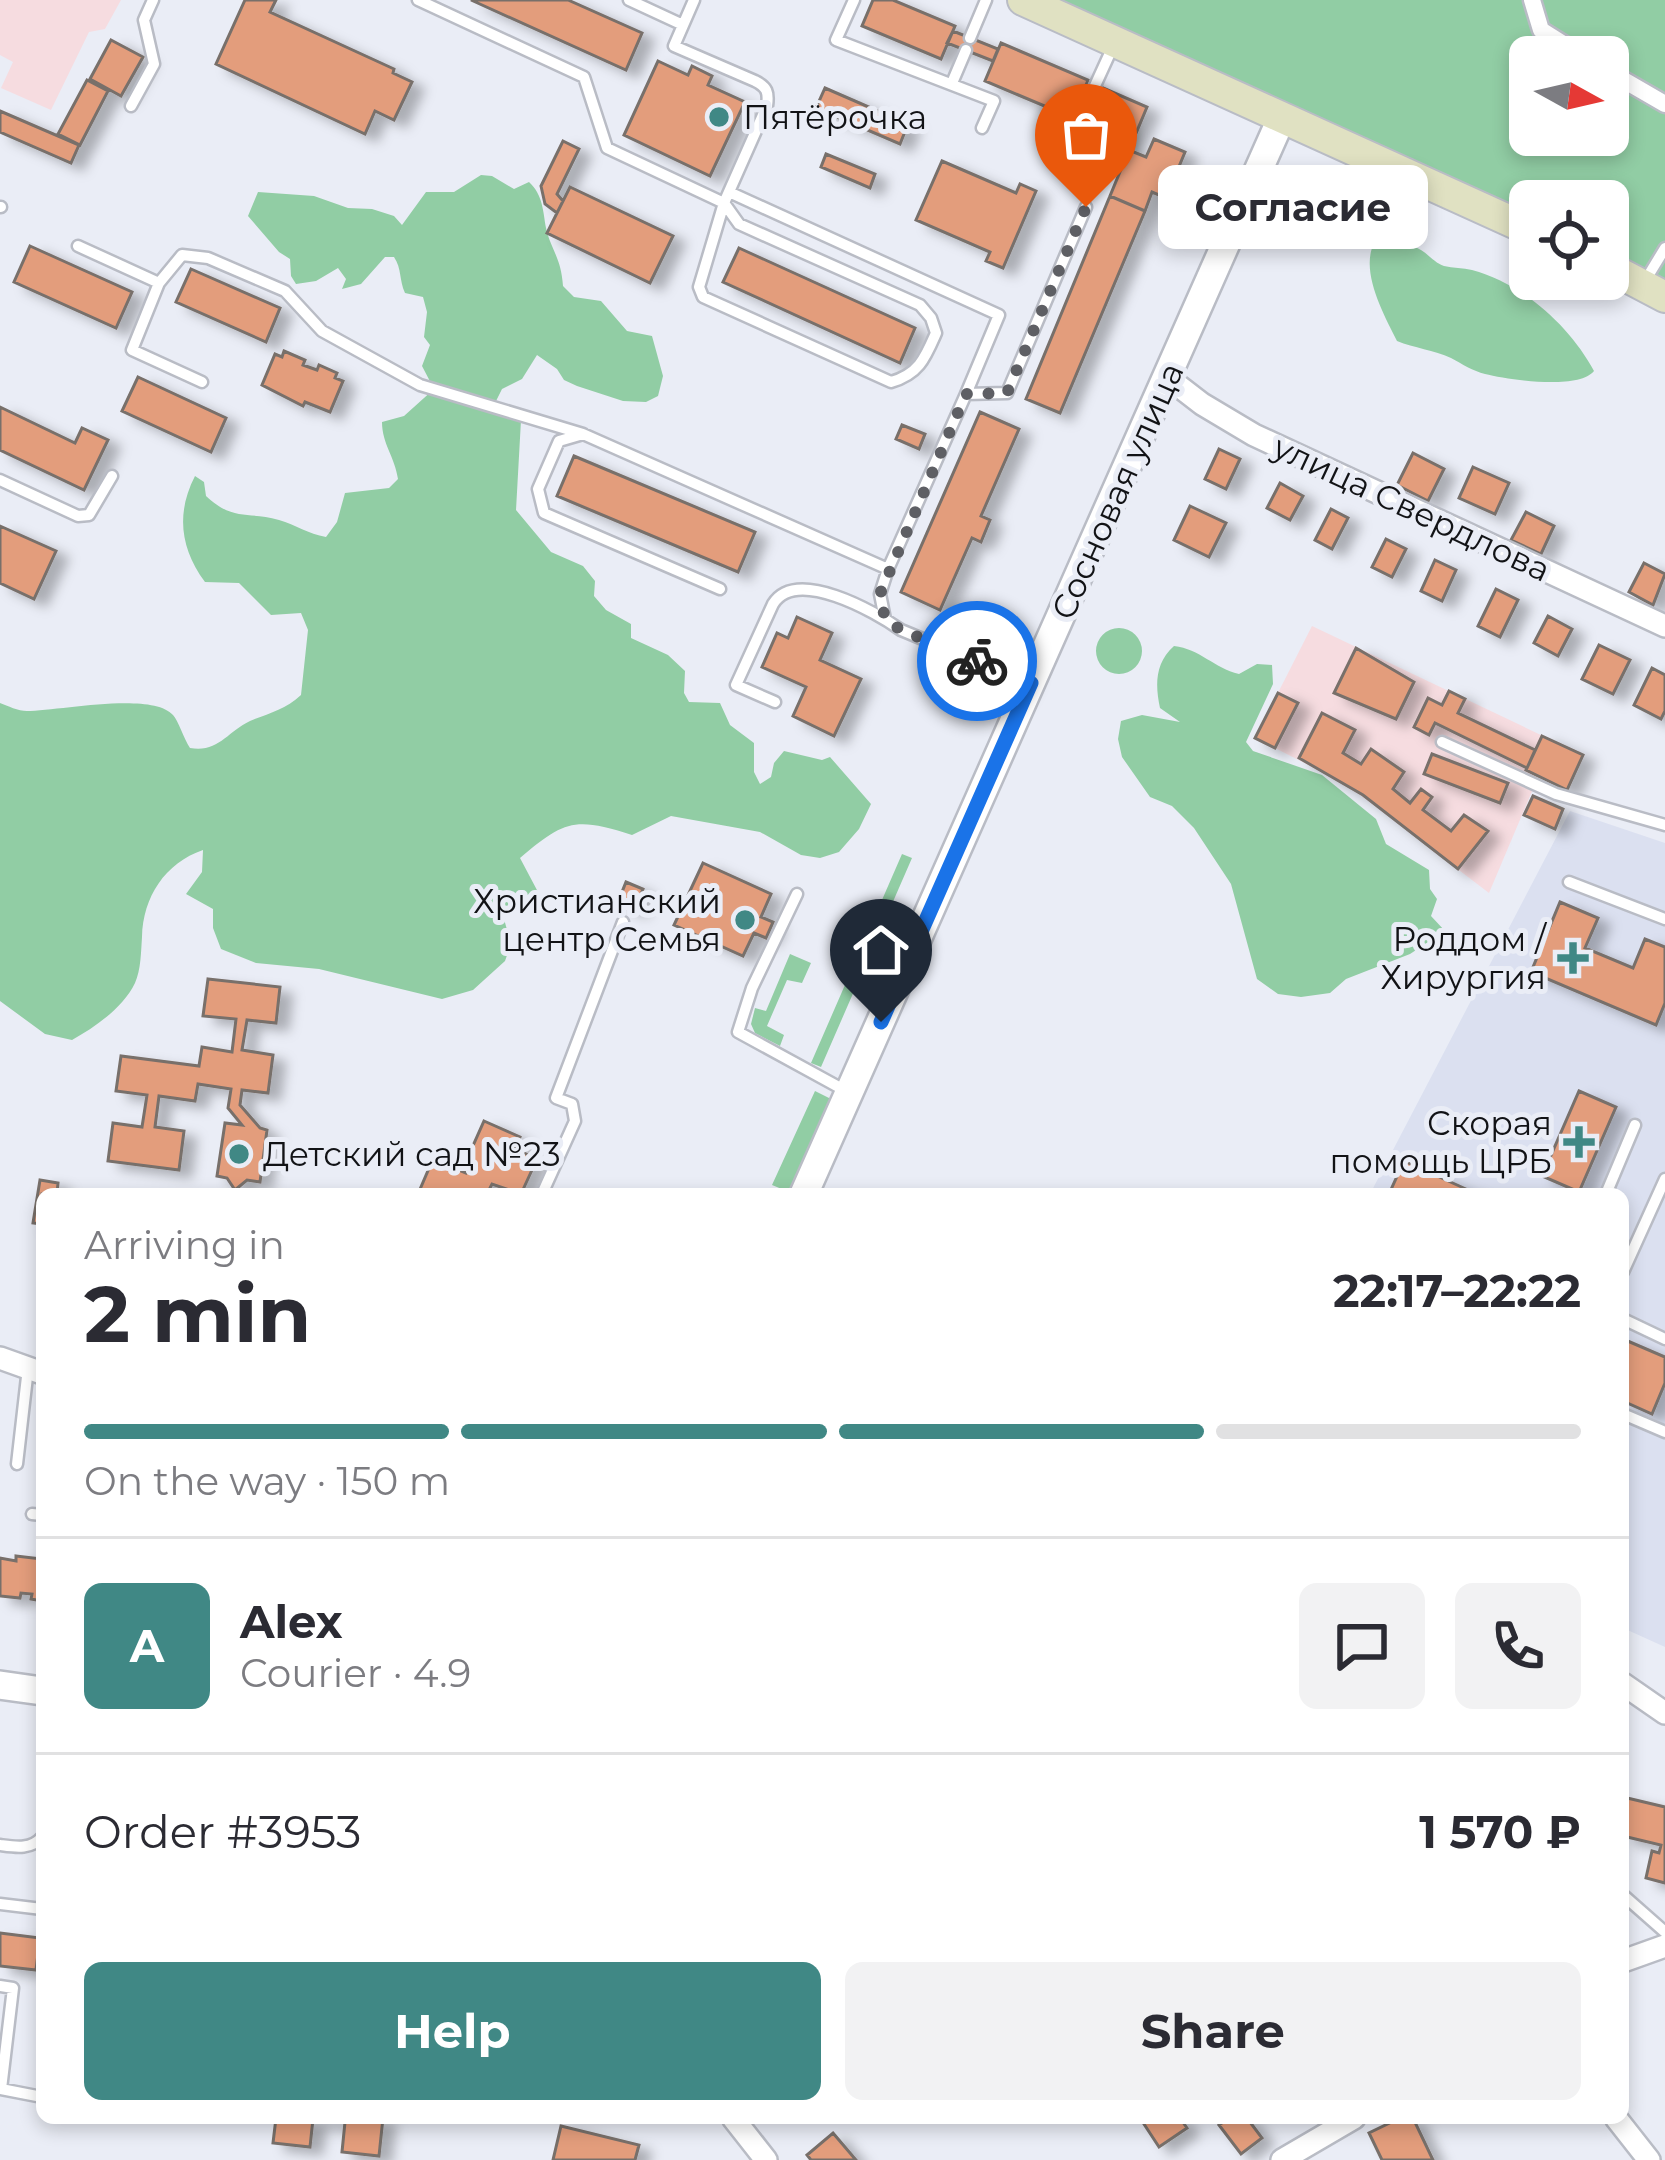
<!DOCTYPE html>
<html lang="en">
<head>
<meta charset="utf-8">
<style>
	body { margin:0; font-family:Montserrat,sans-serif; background:#f2f2f3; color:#2b2b33; height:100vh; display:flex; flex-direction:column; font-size:45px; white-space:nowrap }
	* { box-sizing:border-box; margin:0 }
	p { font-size:39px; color:#7c7c81 }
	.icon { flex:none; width:66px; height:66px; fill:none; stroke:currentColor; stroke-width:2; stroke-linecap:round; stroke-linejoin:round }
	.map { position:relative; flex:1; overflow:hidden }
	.side { position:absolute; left:36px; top:1188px; width:1593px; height:936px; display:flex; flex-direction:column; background:#fff; border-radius:18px; box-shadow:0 6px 18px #0003 }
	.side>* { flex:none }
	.needle { width:78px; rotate:98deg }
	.tools { position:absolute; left:1509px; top:36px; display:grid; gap:24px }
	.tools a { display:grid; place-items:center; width:120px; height:120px; border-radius:18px; background:#fff; box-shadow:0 6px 18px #0003; font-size:60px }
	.pin { position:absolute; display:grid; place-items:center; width:102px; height:102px; color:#fff; margin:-123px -51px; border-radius:50% 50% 50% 0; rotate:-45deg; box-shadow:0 0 12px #0007 }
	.pin .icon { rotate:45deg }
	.courier { position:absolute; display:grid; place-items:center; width:120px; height:120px; margin:-60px; border:9px solid #1a73e8; border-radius:50%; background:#fff; color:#222; box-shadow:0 3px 15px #0007 }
	.bubble { position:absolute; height:84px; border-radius:18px; background:#fff; box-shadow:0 6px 18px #0003; font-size:39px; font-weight:700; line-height:84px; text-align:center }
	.head em { font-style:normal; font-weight:700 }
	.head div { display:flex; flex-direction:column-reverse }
	.head { display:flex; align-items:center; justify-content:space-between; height:204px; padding:0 48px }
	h1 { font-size:78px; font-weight:700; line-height:90px }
	.bar { display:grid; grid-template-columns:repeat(4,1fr); gap:18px 12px; align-content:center; height:144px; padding:0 48px }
	.bar i { height:15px; border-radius:9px; background:#e1e1e2 }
	.bar .active { background:#408885 }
	.bar p { grid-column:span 4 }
	.line { display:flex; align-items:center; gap:30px; padding:0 48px; border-top:3px solid #e1e1e2 }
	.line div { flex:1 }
	.round { display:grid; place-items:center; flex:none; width:126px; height:126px; border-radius:18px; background:#f2f2f3 }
	.button { display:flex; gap:24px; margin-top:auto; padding:24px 48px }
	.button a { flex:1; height:138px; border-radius:18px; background:#408885; color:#fff; font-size:48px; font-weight:700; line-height:138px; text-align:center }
	.button a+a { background:#f2f2f3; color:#2b2b33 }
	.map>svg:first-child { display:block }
</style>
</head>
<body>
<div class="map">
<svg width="1665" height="2160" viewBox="0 0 1665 2160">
	<defs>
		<filter id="shadow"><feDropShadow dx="12" dy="7" stdDeviation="6" flood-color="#0004"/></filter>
	</defs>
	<rect width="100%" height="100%" fill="#eaedf6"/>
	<path fill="#f6dce0" d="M0 0H121L105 29 89 32 51 110 1 88 13 62 0 55Z
		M1312 626 1583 755 1567 790 1538 777 1489 893 1346 784 1255 738Z"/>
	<path fill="#dbe0f0" d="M1570 811 1665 843V1647L1623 1628V1194H1370Z"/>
	<path fill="#91cda4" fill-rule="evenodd" d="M1023 0H1665V297L1608 267V201H1530V230ZM1530 57H1608V135H1530Z
		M481 175 492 176 514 189 529 182C543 195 543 211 546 228 551 250 561 257 563 286L574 297 601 301 627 331 652 336 663 376 658 396 646 402 623 401 577 386 564 380 557 369 537 355 522 379 502 389 496 401 521 420 516 510 551 552 583 566 595 581 594 596 606 610 631 624V638L668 655 685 671 684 693 689 702 720 703 730 725 754 743V772L760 784 771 777 774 763 784 751 822 760 830 757 871 804 859 829 839 852 820 858 801 855 760 832 671 816 632 835C575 817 565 820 520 858L538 892 504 919 511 944 505 961 473 990 442 999 319 969 256 963 221 949 213 928V909L186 894 202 872 203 850C165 863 143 897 142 937 141 951 141 970 135 983 123 1008 95 1027 72 1040L45 1034 0 1001V703C8 706 18 711 27 711 57 711 152 691 173 715 178 720 184 739 190 748 218 753 227 732 250 721 269 713 285 710 301 695L308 630 301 613 271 615 239 583 205 582C180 548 176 513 195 476L204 482 206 496C234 522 248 511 279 520 296 525 308 534 326 537L337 522 345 493 389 488 398 479C395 457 382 444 382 422L404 416 434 389 422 366 430 345 424 337 427 312 423 297 405 293C399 280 402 269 394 257H385L361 284 342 289 346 279 338 268 316 281 296 284 291 276 290 259 279 252 248 216 258 192 314 196 348 208 372 209 394 216 402 225 426 192H454Z
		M1375 241C1391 241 1406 241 1421 250 1429 255 1435 263 1444 266 1453 268 1463 268 1472 270 1522 283 1570 326 1594 371 1579 390 1509 380 1485 374 1473 371 1462 364 1451 358 1434 350 1414 348 1397 341 1383 313 1359 270 1375 241Z
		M1096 651a23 23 0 1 1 46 0a23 23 0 1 1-46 0Z
		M1174 646C1200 649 1214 668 1239 674L1257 664 1272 665 1273 684 1246 742 1253 751 1322 775 1376 819 1386 844 1429 870 1430 889 1437 899 1431 916 1445 931 1410 954 1346 979 1330 993 1301 997 1278 994 1257 979 1231 884 1194 828 1172 806 1150 797 1122 757 1118 739 1121 721 1142 715 1180 722 1160 708C1155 685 1155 663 1174 646Z
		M902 854 912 858 821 1067 811 1063Z
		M790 954 811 963 802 983 787 980 767 1026 784 1035 780 1046 755 1033 751 1024 755 1008 766 1011Z
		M815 1091 831 1099 789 1192 772 1185Z"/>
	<path fill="#e39d7c" stroke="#786f6b" stroke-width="3" filter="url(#shadow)" d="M245 0H276L270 12 394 69 393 73 412 82 394 120 375 111 365 134 216 64Z
		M471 0H568L642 33 626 70Z
		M873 0H893L955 26 941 59 862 26Z
		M953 31 998 49 993 61 947 43Z
		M111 40 143 57 121 96 90 79Z
		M1001 43 1088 80 1073 118 985 81Z
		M658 61 688 75 692 66 712 76 708 85 745 102 710 176 624 135Z
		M87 80 108 91 80 145 58 134Z
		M825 88 908 124 900 144 816 108Z
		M1103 88 1147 107 1122 167 1078 149Z
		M0 111 79 145 71 163 0 132Z
		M1154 139 1185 152 1166 198 1152 192 1145 211 1110 196 1129 150 1146 157Z
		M563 141 579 149 557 194 563 201 557 213 545 204 541 186Z
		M826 154 875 174 870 188 821 167Z
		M942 161 1016 193 1020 184 1036 191 1003 268 986 261 990 252 916 220Z
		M570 187 673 236 650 283 547 233Z
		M1110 196 1145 211 1060 413 1026 399Z
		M30 246 132 292 116 328 14 282Z
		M739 248 915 328 900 363 723 282Z
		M191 269 280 308 266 342 176 302Z
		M284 351 305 360 303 365 317 370 319 365 337 373 335 378 343 381 330 412 305 402 303 406 262 385 275 354 282 357Z
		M138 377 226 418 211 452 122 411Z
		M0 407 75 443 82 428 108 440 84 490 0 450Z
		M980 412 1019 429 981 516 990 520 981 542 972 538 940 610 901 592Z
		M902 425 925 434 919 449 896 439Z
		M1219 449 1240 459 1226 489 1205 479Z
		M1413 453 1444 469 1428 501 1397 485Z
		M574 456 755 532 738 572 557 496Z
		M1473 467 1509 483 1495 514 1459 498Z
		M1280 483 1303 496 1290 520 1267 508Z
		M1190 506 1226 523 1209 557 1174 540Z
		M1331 509 1348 518 1332 549 1315 540Z
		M1526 512 1554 526 1541 554 1511 540Z
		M0 526 56 551 34 599 0 583Z
		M1386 539 1406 549 1392 577 1372 567Z
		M1435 560 1456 570 1442 601 1421 591Z
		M1644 563 1665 574 1653 605 1629 592Z
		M1496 589 1518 600 1500 637 1478 626Z
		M1548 616 1572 629 1558 656 1534 643Z
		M797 617 832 633 820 660 861 679 834 736 793 716 806 687 762 667 777 633 788 638Z
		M1599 645 1630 660 1613 694 1582 679Z
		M1356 648 1414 682 1396 719 1334 693Z
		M1652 668 1665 675V711L1661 719 1634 705Z
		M1449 691 1465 699 1458 713 1535 750 1527 768 1435 723 1429 735 1414 727 1428 698 1442 705Z
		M1278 693 1298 703 1275 748 1255 738Z
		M1322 713 1355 730 1343 753 1361 764 1371 749 1404 772 1393 789 1410 803 1421 789 1432 797 1423 810 1451 831 1464 815 1488 831 1458 869 1363 795 1299 758Z
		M1542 736 1583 755 1567 790 1526 770Z
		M1432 754 1508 783 1500 803 1424 774Z
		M1533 796 1563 809 1555 829 1524 815Z
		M703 863 771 894 761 917 773 922 766 938 754 933 743 956 674 925Z
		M626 882 643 889 635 909 618 902Z
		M1560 902 1598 918 1585 948 1633 968 1645 939 1665 947V1003L1656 1025 1531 972Z
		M208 979 280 987 276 1023 247 1020 242 1050 273 1055 268 1093 242 1090 240 1105 260 1128 267 1130 260 1182 247 1180 235 1190 227 1178 217 1176 225 1123 242 1125 228 1108 231 1089 198 1084 195 1101 159 1096 155 1127 184 1131 179 1170 108 1161 113 1123 142 1127 147 1095 116 1091 121 1056 199 1066 202 1047 232 1052 236 1019 203 1016Z
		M1579 1091 1616 1107 1579 1192 1542 1176Z
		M484 1121 520 1137 515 1149 537 1159 521 1194 492 1184 487 1194H418L433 1159 466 1173 473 1159 468 1157Z
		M1404 1161 1477 1194H1389Z
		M40 1180 58 1183 57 1194H42V1224L33 1223Z
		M1623 1339 1665 1357V1383L1652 1414 1623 1401Z
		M16 1556 42 1559V1601L31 1599 32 1594 21 1593 20 1598 0 1596V1558L16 1561Z
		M1623 1797 1665 1807V1883L1646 1878 1652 1851 1659 1853 1661 1845 1623 1836Z
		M0 1933 40 1938 36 1970 0 1966Z
		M276 2118H383L379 2156 342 2152 345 2122 313 2119 310 2147 273 2143Z
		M1147 2118H1180L1187 2128 1159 2147 1142 2121Z
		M1229 2118H1247L1262 2138 1241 2154 1219 2125Z
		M1400 2118H1413L1433 2160H1382L1369 2133Z
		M561 2126 639 2145 635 2160H553Z
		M833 2133 856 2160H811L807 2155Z"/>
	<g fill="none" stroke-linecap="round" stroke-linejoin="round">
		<defs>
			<path id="service" d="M418 0 584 77 607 148 724 203 739 224 920 305 931 318 936 333C925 358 919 374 891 382L703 297 699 287 724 203 767 106C769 92 767 87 755 81L674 46 694 0
				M629 0 683 25
				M854 0 836 40 994 101 982 128
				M970 38 986 0
				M952 83 966 50
				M1094 88 1115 42
				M131 106 154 64 144 20 153 0
				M1082 115 1090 98
				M729 192 999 315 966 394 1007 393 1086 207
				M0 207H1
				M78 246 159 283 182 255 208 258 285 291 322 331 420 385 583 434
				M1645 281 1665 248
				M159 283 132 350 202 382
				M0 480 78 516 89 515 112 476
				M720 589 544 513 538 489 559 441 583 434 888 569
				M885 619 880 594 888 569 966 394
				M775 702 736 685 773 604C796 567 874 611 901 630L1026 682
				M1442 742 1556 794 1665 825
				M1569 882 1665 919
				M797 894 752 988 738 1032 846 1091
				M542 1194 575 1121 572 1104 556 1098 623 922
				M1606 1194 1635 1125
				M1623 1272 1665 1179
				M1623 1319 1665 1339
				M1623 1414 1665 1432
				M17 1464 28 1368
				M32 1514 42 1515
				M0 1845C15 1847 31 1850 42 1837
				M1623 1895 1665 1932
				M0 1904 42 1909
				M0 1986 13 1988 1 2089 42 2097"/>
			<path id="pedestrian" d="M1532 0 1541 30 1584 57
				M1608 71 1665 104"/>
			<path id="minor" d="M1167 377 1202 404 1254 435 1665 626
				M0 1358 42 1373
				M1623 1684 1665 1713
				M1623 1961 1665 1946
				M733 2118 766 2160
				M1616 2118 1649 2160
				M1282 2160 1354 2118"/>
			<path id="tertiary" d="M804 1194 1282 117
				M0 1685 42 1691"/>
			<path id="secondary" d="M1023 0 1530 230
				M1608 267 1665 297"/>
		</defs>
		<use href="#service" stroke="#b9bcc5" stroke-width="15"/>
		<use href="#pedestrian" stroke="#b9bcc5" stroke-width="21"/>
		<use href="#minor" stroke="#b9bcc5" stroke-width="26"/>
		<use href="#tertiary" stroke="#b9bcc5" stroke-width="32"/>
		<use href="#secondary" stroke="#b9bcc5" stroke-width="34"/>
		<use href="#service" stroke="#fff" stroke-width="10"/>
		<use href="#pedestrian" stroke="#fff" stroke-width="16"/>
		<use href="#minor" stroke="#fff" stroke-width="21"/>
		<use href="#tertiary" stroke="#fff" stroke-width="27"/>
		<use href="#secondary" stroke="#e0e1c2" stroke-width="30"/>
	</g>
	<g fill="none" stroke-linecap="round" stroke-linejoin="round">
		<path stroke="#5e5f64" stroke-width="12" stroke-dasharray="0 21.6" d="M977 661 901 630 885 619 880 594 966 394 1007 393 1086 207"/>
		<path stroke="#1a73e8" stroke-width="15" d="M881 1022 1031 683 977 661"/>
	</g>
	<g fill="#408885" stroke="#eaedf6" stroke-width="4.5">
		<circle cx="719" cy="117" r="12"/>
		<circle cx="745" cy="920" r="12"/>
		<path d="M1567 940h12v12h12v12h-12v12h-12v-12h-12v-12h12z"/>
		<path d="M1573 1124h12v12h12v12h-12v12h-12v-12h-12v-12h12z"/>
		<circle cx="239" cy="1154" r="12"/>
	</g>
	<g text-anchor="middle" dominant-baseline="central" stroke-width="10" stroke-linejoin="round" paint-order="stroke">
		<g font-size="33" fill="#121316" stroke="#eaedf6" text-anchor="end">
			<text x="743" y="117" text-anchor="start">Пятёрочка</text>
			<text x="721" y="901">Христианский<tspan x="721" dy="38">центр Семья</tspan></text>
			<text x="1546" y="939">Роддом /<tspan x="1546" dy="38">Хирургия</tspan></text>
			<text x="1552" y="1123">Скорая<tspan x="1552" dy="38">помощь ЦРБ</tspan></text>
			<text x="263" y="1154" text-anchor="start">Детский сад №23</text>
		</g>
		<g font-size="33" fill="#121316" stroke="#eaedf6">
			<text transform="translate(1117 491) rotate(-66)">Сосновая улица</text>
			<text transform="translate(1412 508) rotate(25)">улица Свердлова</text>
		</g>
	</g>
</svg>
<div class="tools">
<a><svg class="needle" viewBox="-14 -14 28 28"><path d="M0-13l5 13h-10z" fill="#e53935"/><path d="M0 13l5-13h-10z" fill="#7c7c81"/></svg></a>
<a><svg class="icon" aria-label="locate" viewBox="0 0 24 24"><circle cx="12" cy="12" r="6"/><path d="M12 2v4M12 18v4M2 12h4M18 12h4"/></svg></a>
</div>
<div class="pin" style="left:1086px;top:207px;background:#ea580c"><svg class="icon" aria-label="bag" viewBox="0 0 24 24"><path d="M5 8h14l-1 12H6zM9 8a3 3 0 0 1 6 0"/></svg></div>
<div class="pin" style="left:881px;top:1022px;background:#1f2937"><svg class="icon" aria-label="home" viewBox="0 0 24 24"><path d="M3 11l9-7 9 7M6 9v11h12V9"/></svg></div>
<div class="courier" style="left:977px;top:661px"><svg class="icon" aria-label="bike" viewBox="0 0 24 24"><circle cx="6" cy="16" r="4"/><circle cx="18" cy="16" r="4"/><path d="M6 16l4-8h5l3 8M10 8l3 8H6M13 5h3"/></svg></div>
<div class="bubble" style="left:1158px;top:165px;width:270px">Согласие</div>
<section class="side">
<div class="head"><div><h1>2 min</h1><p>Arriving in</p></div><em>22:17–22:22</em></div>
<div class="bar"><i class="active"></i><i class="active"></i><i class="active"></i><i></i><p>On the way · 150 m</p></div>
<div class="line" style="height:216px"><b class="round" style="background:#408885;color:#fff">A</b><div><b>Alex</b><p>Courier · 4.9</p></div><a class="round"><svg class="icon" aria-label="chat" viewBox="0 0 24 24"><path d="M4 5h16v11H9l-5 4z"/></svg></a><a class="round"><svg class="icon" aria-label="phone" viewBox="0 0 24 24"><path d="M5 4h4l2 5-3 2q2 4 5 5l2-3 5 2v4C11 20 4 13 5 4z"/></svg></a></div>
<div class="line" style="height:156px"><div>Order #3953</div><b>1 570 ₽</b></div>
<div class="button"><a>Help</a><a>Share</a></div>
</section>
</div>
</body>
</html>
